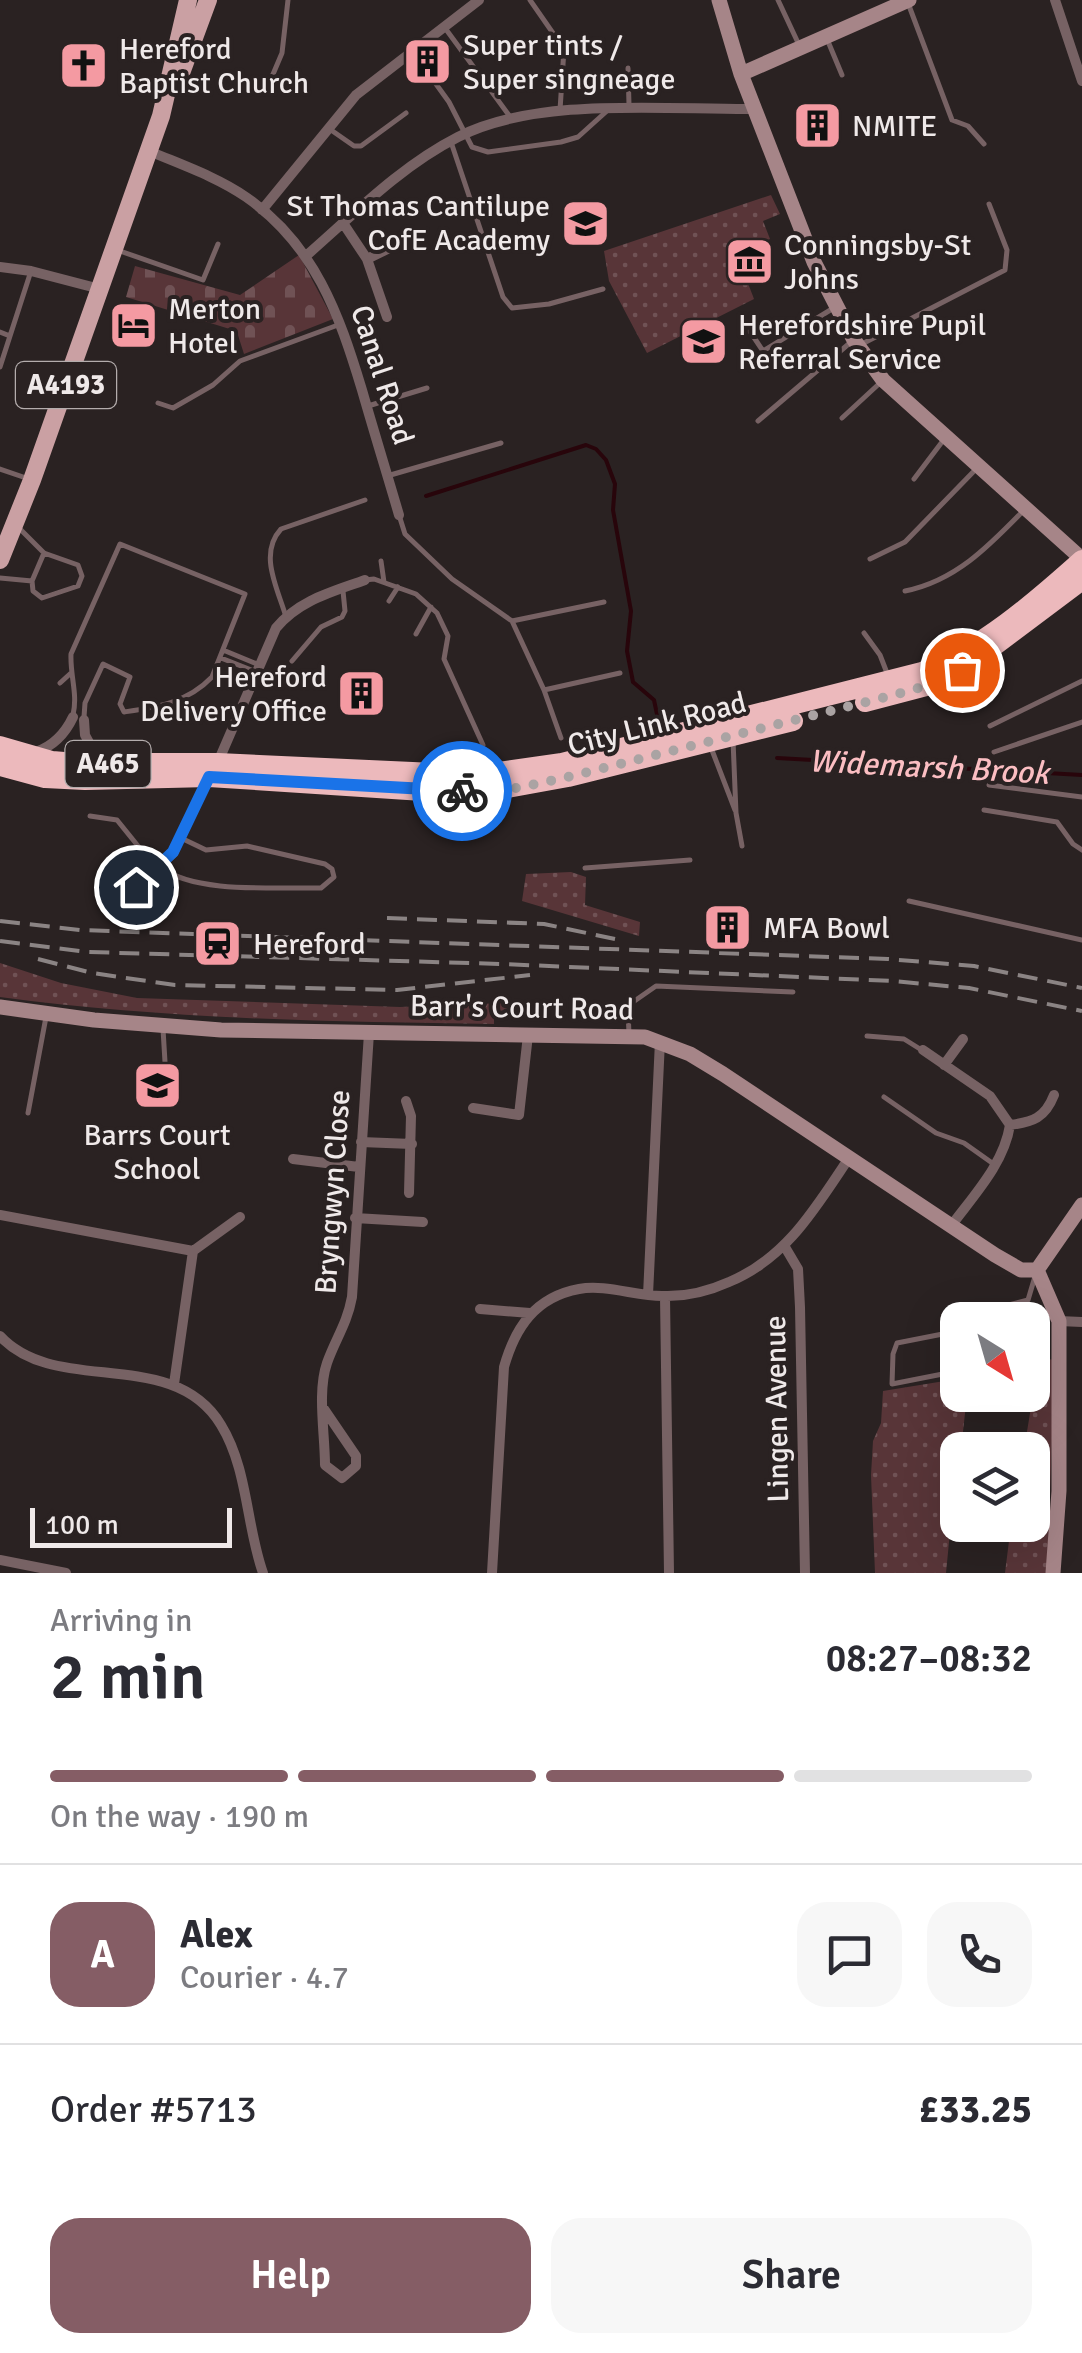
<!DOCTYPE html>
<html lang="en">
<head>
<meta charset="utf-8">
<style>
	body { margin:0; font-family:Signika,sans-serif; background:#f7f7f7; color:#2b2b33; height:100vh; display:flex; flex-direction:column; font-size:38px; white-space:nowrap }
	* { box-sizing:border-box; margin:0 }
	p { font-size:32px; color:#7c7c81 }
	.icon { flex:none; width:55px; height:55px; fill:none; stroke:currentColor; stroke-width:2; stroke-linecap:round; stroke-linejoin:round }
	.map { position:relative; height:1573px; overflow:hidden }
	.details { display:flex; flex-direction:column; background:#fff; flex:1 }
	.details>* { flex:none }
	.needle { width:65px; rotate:143deg }
	.buttons { position:absolute; left:940px; top:1302px; display:grid; gap:20px }
	.buttons a { display:grid; place-items:center; width:110px; height:110px; border-radius:20px; background:#fff; box-shadow:0 10px 40px #0002; font-size:50px }
	.scale { position:absolute; left:30px; bottom:25px; width:202px; box-sizing:border-box; padding-left:10px; border:5px solid #efe9e9; border-top:0; font-size:28px; line-height:35px; white-space:nowrap; color:#efe9e9; -webkit-text-stroke:8px #2a2222; paint-order:stroke }
	.pin { position:absolute; display:grid; place-items:center; width:85px; height:85px; color:#fff; margin:-42px; border:5px solid #fff; border-radius:50%; box-shadow:0 2px 10px #0007 }
	.courier { position:absolute; display:grid; place-items:center; width:100px; height:100px; margin:-50px; border:8px solid #1a73e8; border-radius:50%; background:#fff; color:#222; box-shadow:0 2px 12px #0007 }
	.headline em { font-style:normal; font-weight:600 }
	.headline div { display:flex; flex-direction:column-reverse }
	.headline { display:flex; align-items:center; justify-content:space-between; height:170px; padding:0 50px }
	h1 { font-size:65px; font-weight:600; line-height:75px }
	.bar { display:grid; grid-template-columns:repeat(4,1fr); gap:15px 10px; align-content:center; height:120px; padding:0 50px }
	.bar i { height:12px; border-radius:8px; background:#e1e1e2 }
	.bar .current { background:#855d65 }
	.bar p { grid-column:span 4 }
	.line { display:flex; align-items:center; gap:25px; padding:0 50px; border-top:2px solid #e1e1e2 }
	.line div { flex:1 }
	.round { display:grid; place-items:center; flex:none; width:105px; height:105px; border-radius:30px; background:#f7f7f7 }
	.button { display:flex; gap:20px; margin-top:auto; padding:20px 50px }
	.button a { flex:1; height:115px; border-radius:30px; background:#855d65; color:#fff; font-size:40px; font-weight:600; line-height:115px; text-align:center }
	.button a+a { background:#f7f7f7; color:#2b2b33 }
	.map>svg:first-child { display:block }
</style>
</head>
<body>
<div class="map">
<svg width="1082" height="1573" viewBox="0 0 1082 1573">
	<defs>
		<pattern id="grass-dots" width="8" height="8" patternUnits="userSpaceOnUse" patternTransform="scale(2.5)"><rect width="8" height="8" fill="#583538"/><path d="M2 2h.1M6 6h.1" fill="none" stroke="#705255" stroke-width="1.8" stroke-linecap="round"/></pattern>
		<pattern id="cemetery-stones" width="16" height="16" patternUnits="userSpaceOnUse" patternTransform="scale(2.5)"><rect width="16" height="16" fill="#583538"/><path d="M2 7V4a2 2 0 0 1 4 0v3zM10 15v-3a2 2 0 0 1 4 0v3z" fill="#705255"/></pattern>
	</defs>
	<rect width="100%" height="100%" fill="#2a2222"/>
	<path fill="url(#grass-dots)" d="M771 195 780 214 763 221 770 239 736 252 754 299 647 353 609 281 604 251Z
		M571 872 586 877 585 905 640 922 639 936 522 901 526 874Z
		M0 963 61 983 137 998 400 1007 529 1002V1012L494 1013V1024C328 1022 165 1019 0 997Z
		M1039 1358 1055 1360 1047 1573H1005L1011 1525H1032V1450H1024Z
		M957 1379 958 1395H967L961 1450H958L946 1573H875L871 1475 873 1441 881 1423 883 1391Z"/>
	<path fill="url(#cemetery-stones)" d="M299 255 333 319 244 354 237 332 233 330 126 297 135 266 240 295Z"/>
	<g fill="none" stroke-linecap="round" stroke-linejoin="round">
		<path stroke="#28050b" stroke-width="4" d="M426 496 586 445 596 449 606 460 615 484 613 510 631 611 627 651 633 682 654 700 658 719
			M777 758 1082 775"/>
		<path stroke="#776264" stroke-width="5" d="M530 0 564 49 560 110
			M778 0 800 47
			M908 3 952 120 968 126 984 144
			M445 28 511 118
			M827 39 842 75
			M628 68 629 105
			M436 84 449 102 472 147 488 152 561 142 578 137 608 110
			M268 86 282 53 288 0
			M331 130 354 146H361L406 113
			M451 142 503 297 512 308 549 304 603 289
			M120 251 203 280 218 244
			M749 330 763 351 832 309
			M0 332 10 336
			M860 345 1005 270 1007 250 989 204
			M0 367 31 271
			M158 403 173 408 213 385 240 361 338 325
			M368 406 427 388
			M842 418 881 382
			M758 421 851 342
			M0 469 29 479
			M387 476 501 443
			M914 479 945 438
			M399 515 405 534 452 579 512 621 544 690 561 738
			M870 559 905 542 978 467
			M381 561 384 582
			M0 578 32 581 44 553 17 526
			M365 580 374 579 416 594 437 613 448 636 444 659 483 745
			M32 581 33 591 42 598 78 586 82 576 78 565 44 553
			M905 591C956 581 990 545 1025 509
			M389 601 398 587
			M286 617C278 589 258 554 281 529L365 500
			M512 621 604 602
			M864 633 880 655 887 673
			M416 634 431 607
			M223 650 257 664
			M221 658 256 672
			M292 661 321 627 342 617 345 611 343 591
			M60 683 71 673
			M544 690 620 673
			M73 715C78 694 70 676 71 654L120 544 245 594 212 677C187 703 157 707 124 712L120 704 130 677 103 664 85 703 84 717
			M990 726 1082 681
			M733 740 736 813 742 846
			M710 745 735 810
			M994 752 1082 722
			M989 785 1082 797
			M984 810 1057 822 1073 844 1082 850
			M90 816 117 820 155 867
			M161 867C193 894 278 887 321 888L334 877 332 869 325 864 247 846 206 850 181 838
			M585 868 690 860
			M909 901 1082 940
			M629 1034 628 1010 633 1002 656 986 793 992
			M867 1036 904 1039 920 1049
			M884 1097 936 1133 964 1143 995 1165
			M153 1099 165 1062 163 1029
			M28 1113 46 1017
			M970 1320 973 1314 1028 1300 1036 1273
			M958 1331 897 1343 893 1354 892 1384 958 1371"/>
		<path stroke="#776264" stroke-width="10" d="M1055 0 1082 81
			M149 151C182 165 217 177 246 197 315 245 339 314 362 390 374 432 387 474 399 515
			M262 210 356 95 479 0
			M343 223 367 259 387 317
			M307 255C355 213 401 166 458 137 538 96 666 110 755 109
			M367 259 414 236
			M0 267 31 271 100 289
			M84 720 85 735 99 761
			M36 752C53 746 65 734 73 717
			M218 762 276 628C299 600 332 592 365 580
			M136 887 173 853 209 777
			M923 1050 990 1096 1010 1125C1004 1164 973 1196 951 1226
			M944 1065 963 1039
			M406 1101 411 1116 409 1193
			M473 1108 519 1115 528 1035
			M1010 1125C1033 1122 1045 1118 1054 1095
			M361 1142 412 1144
			M293 1159 359 1167
			M0 1215 193 1251
			M355 1218 423 1222
			M785 1247 798 1269 800 1307 805 1573
			M648 1295 660 1041
			M665 1297 669 1573
			M480 1309 530 1313
			M1059 1321 1082 1322
			M0 1336C56 1397 173 1345 221 1425 248 1469 246 1525 263 1573
			M174 1384 193 1251 240 1217
			M324 1409 356 1456V1466L342 1478 325 1465C325 1434 317 1392 327 1363 336 1338 347 1324 352 1297L369 1033
			M0 1560 66 1573
			M492 1573 504 1367C515 1328 535 1297 579 1289 605 1284 636 1296 662 1296 685 1297 709 1291 729 1282 787 1258 816 1207 849 1158"/>
		<path stroke="#a68588" stroke-width="15" d="M719 0 741 74 814 262 854 340 883 380 1082 559
			M741 74 909 0
			M0 1007 94 1020 221 1030 645 1037 690 1054 723 1074 995 1255 1021 1270H1037
			M1037 1270 1059 1321V1491L1053 1573
			M1037 1270 1082 1205"/>
		<path stroke="#caa0a3" stroke-width="18" d="M177 84 208 0
			M0 560 32 480 161 116 188 0"/>
		<path stroke="#ecb9bc" stroke-width="20" d="M865 702 926 686 962 670 1082 580
			M0 746 52 761 76 763H218L478 775 562 763 922 672C982 648 1034 603 1082 560
			M0 766 45 778 85 780 209 777 423 791 496 790 568 777 793 721"/>
		<path stroke="#8b8484" stroke-width="4" stroke-dasharray="20 10" stroke-linecap="butt" d="M387 918 544 924 615 939
			M0 921 80 930 888 959 974 966 1082 988
			M0 941 88 952 503 964 892 981 969 988 1082 1011
			M38 959 92 973 175 985 397 990 530 975"/>
	</g>
	<g fill="none" stroke-linecap="round" stroke-linejoin="round">
		<path stroke="#aaa3a3" stroke-width="10" stroke-dasharray="0 18" d="M462 791 517 788 568 777 890 696 926 686 962 670"/>
		<path stroke="#1a73e8" stroke-width="12" d="M136 887 173 852 209 777 462 791"/>
	</g>
	<defs>
		<symbol id="building-square" viewBox="-11 -11 22 22"><rect x="-9" y="-9" width="18" height="18" rx="4" fill="#f49aa2" stroke="#2a2222"/><path d="M-4-6H4V6H1V3H-1V6H-4ZM-2.5-4.3h1.7v1.8h-1.7ZM.8-4.3h1.7v1.8H.8ZM-2.5-1h1.7V.8h-1.7ZM.8-1h1.7V.8H.8Z" fill="#111"/></symbol>
		<symbol id="church-square" viewBox="-11 -11 22 22"><rect x="-9" y="-9" width="18" height="18" rx="4" fill="#f49aa2" stroke="#2a2222"/><path d="M-1.2-6h2.4v3.5h3.3v2.4h-3.3V6h-2.4V-.1h-3.3v-2.4h3.3Z" fill="#111"/></symbol>
		<symbol id="school-square" viewBox="-11 -11 22 22"><rect x="-9" y="-9" width="18" height="18" rx="4" fill="#f49aa2" stroke="#2a2222"/><path d="M0-5L7-2L0 1L-7-2ZM-4 1L0 2.5L4 1V4Q0 6-4 4Z" fill="#111"/></symbol>
		<symbol id="museum-square" viewBox="-11 -11 22 22"><rect x="-9" y="-9" width="18" height="18" rx="4" fill="#f49aa2" stroke="#2a2222"/><path d="M0-6L6-3V-2H-6V-3ZM-5-1h2V3h-2ZM-1-1h2V3h-2ZM3-1h2V3H3ZM-6 4H6V6H-6Z" fill="#111"/></symbol>
		<symbol id="hotel-square" viewBox="-11 -11 22 22"><rect x="-9" y="-9" width="18" height="18" rx="4" fill="#f49aa2" stroke="#2a2222"/><path d="M-6-4.5h1.5V1H6V5H4.5V3h-9V5H-6ZM-4 0a1.8 1.8 0 1 1 3.6 0ZM.5 0V-2.5h3Q6-2.5 6 0Z" fill="#111"/></symbol>
		<symbol id="station-square" viewBox="-11 -11 22 22"><rect x="-9" y="-9" width="18" height="18" rx="4" fill="#f49aa2" stroke="#2a2222"/><path d="M-3-6H3Q5-6 5-4V2Q5 4 3 4L4.5 6H3L1.5 4h-3L-3 6H-4.5L-3 4Q-5 4-5 2V-4Q-5-6-3-6ZM-3.5-4v3h7v-3ZM-3.5 1v1.5H-2V1ZM2 1v1.5H3.5V1Z" fill="#111"/></symbol>
	</defs>
	<g fill-rule="evenodd">
		<use href="#building-square" x="400" y="34" width="55" height="55"/>
		<use href="#church-square" x="56" y="38" width="55" height="55"/>
		<use href="#building-square" x="790" y="98" width="55" height="55"/>
		<use href="#school-square" x="558" y="196" width="55" height="55"/>
		<use href="#museum-square" x="722" y="234" width="55" height="55"/>
		<use href="#hotel-square" x="106" y="298" width="55" height="55"/>
		<use href="#school-square" x="676" y="314" width="55" height="55"/>
		<use href="#building-square" x="334" y="666" width="55" height="55"/>
		<use href="#building-square" x="700" y="900" width="55" height="55"/>
		<use href="#station-square" x="190" y="916" width="55" height="55"/>
		<use href="#school-square" x="130" y="1058" width="55" height="55"/>
	</g>
	<g text-anchor="middle" dominant-baseline="central" stroke-width="8" stroke-linejoin="round" paint-order="stroke">
		<g fill="#2a2222" stroke="#b4adad" stroke-width="2.5">
			<rect x="16" y="362" width="100" height="46" rx="8"/>
			<rect x="65.5" y="741" width="85" height="46" rx="8"/>
		</g>
		<g font-size="28" font-weight="bold" fill="#efe9e9">
			<text x="66" y="385">A4193</text>
			<text x="108" y="764">A465</text>
		</g>
		<g font-size="30" fill="#efe9e9" stroke="#2a2222" text-anchor="start">
			<text x="463" y="45">Super tints /<tspan x="463" dy="34">Super singneage</tspan></text>
			<text x="119" y="49">Hereford<tspan x="119" dy="34">Baptist Church</tspan></text>
			<text x="852" y="126">NMITE</text>
			<text x="550" y="206" text-anchor="end">St Thomas Cantilupe<tspan x="550" dy="34">CofE Academy</tspan></text>
			<text x="784" y="245">Conningsby-St<tspan x="784" dy="34">Johns</tspan></text>
			<text x="168" y="309">Merton<tspan x="168" dy="34">Hotel</tspan></text>
			<text x="738" y="325">Herefordshire Pupil<tspan x="738" dy="34">Referral Service</tspan></text>
			<text x="327" y="677" text-anchor="end">Hereford<tspan x="327" dy="34">Delivery Office</tspan></text>
			<text x="763" y="928">MFA Bowl</text>
			<text x="253" y="944">Hereford</text>
			<text x="157" y="1135" text-anchor="middle">Barrs Court<tspan x="157" dy="34">School</tspan></text>
		</g>
		<g font-size="30" fill="#efe9e9" stroke="#2a2222">
			<text transform="translate(382 375) rotate(72)">Canal Road</text>
			<text transform="translate(657 724) rotate(-14)">City Link Road</text>
			<text transform="translate(522 1008) rotate(1)">Barr's Court Road</text>
			<text transform="translate(333 1192) rotate(-86)">Bryngwyn Close</text>
			<text transform="translate(777 1409) rotate(-91)">Lingen Avenue</text>
		</g>
		<g font-size="32" font-style="italic" fill="#fbbec2" stroke="#2a2222">
			<text transform="translate(929 767) rotate(3)">Widemarsh Brook</text>
		</g>
	</g>
</svg>
<div class="buttons">
<a><svg class="needle" viewBox="-14 -14 28 28"><path d="M0-13l5 13h-10z" fill="#e53935"/><path d="M0 13l5-13h-10z" fill="#7c7c81"/></svg></a>
<a><svg class="icon" aria-label="layers" viewBox="0 0 24 24"><path d="M12 4l9 5-9 5-9-5zM3 14l9 5 9-5"/></svg></a>
</div>
<div class="scale">100 m</div>
<div class="pin" style="left:962px;top:670px;background:#ea580c"><svg class="icon" aria-label="bag" viewBox="0 0 24 24"><path d="M5 8h14l-1 12H6zM9 8a3 3 0 0 1 6 0"/></svg></div>
<div class="pin" style="left:136px;top:887px;background:#1f2937"><svg class="icon" aria-label="home" viewBox="0 0 24 24"><path d="M3 11l9-7 9 7M6 9v11h12V9"/></svg></div>
<div class="courier" style="left:462px;top:791px"><svg class="icon" aria-label="bike" viewBox="0 0 24 24"><circle cx="6" cy="16" r="4"/><circle cx="18" cy="16" r="4"/><path d="M6 16l4-8h5l3 8M10 8l3 8H6M13 5h3"/></svg></div>
</div>
<section class="details">
<div class="headline"><div><h1>2 min</h1><p>Arriving in</p></div><em>08:27–08:32</em></div>
<div class="bar"><i class="current"></i><i class="current"></i><i class="current"></i><i></i><p>On the way · 190 m</p></div>
<div class="line" style="height:180px"><b class="round" style="background:#855d65;color:#fff">A</b><div><b>Alex</b><p>Courier · 4.7</p></div><a class="round"><svg class="icon" aria-label="chat" viewBox="0 0 24 24"><path d="M4 5h16v11H9l-5 4z"/></svg></a><a class="round"><svg class="icon" aria-label="phone" viewBox="0 0 24 24"><path d="M5 4h4l2 5-3 2q2 4 5 5l2-3 5 2v4C11 20 4 13 5 4z"/></svg></a></div>
<div class="line" style="height:130px"><div>Order #5713</div><b>£33.25</b></div>
<div class="button"><a>Help</a><a>Share</a></div>
</section>
</body>
</html>
